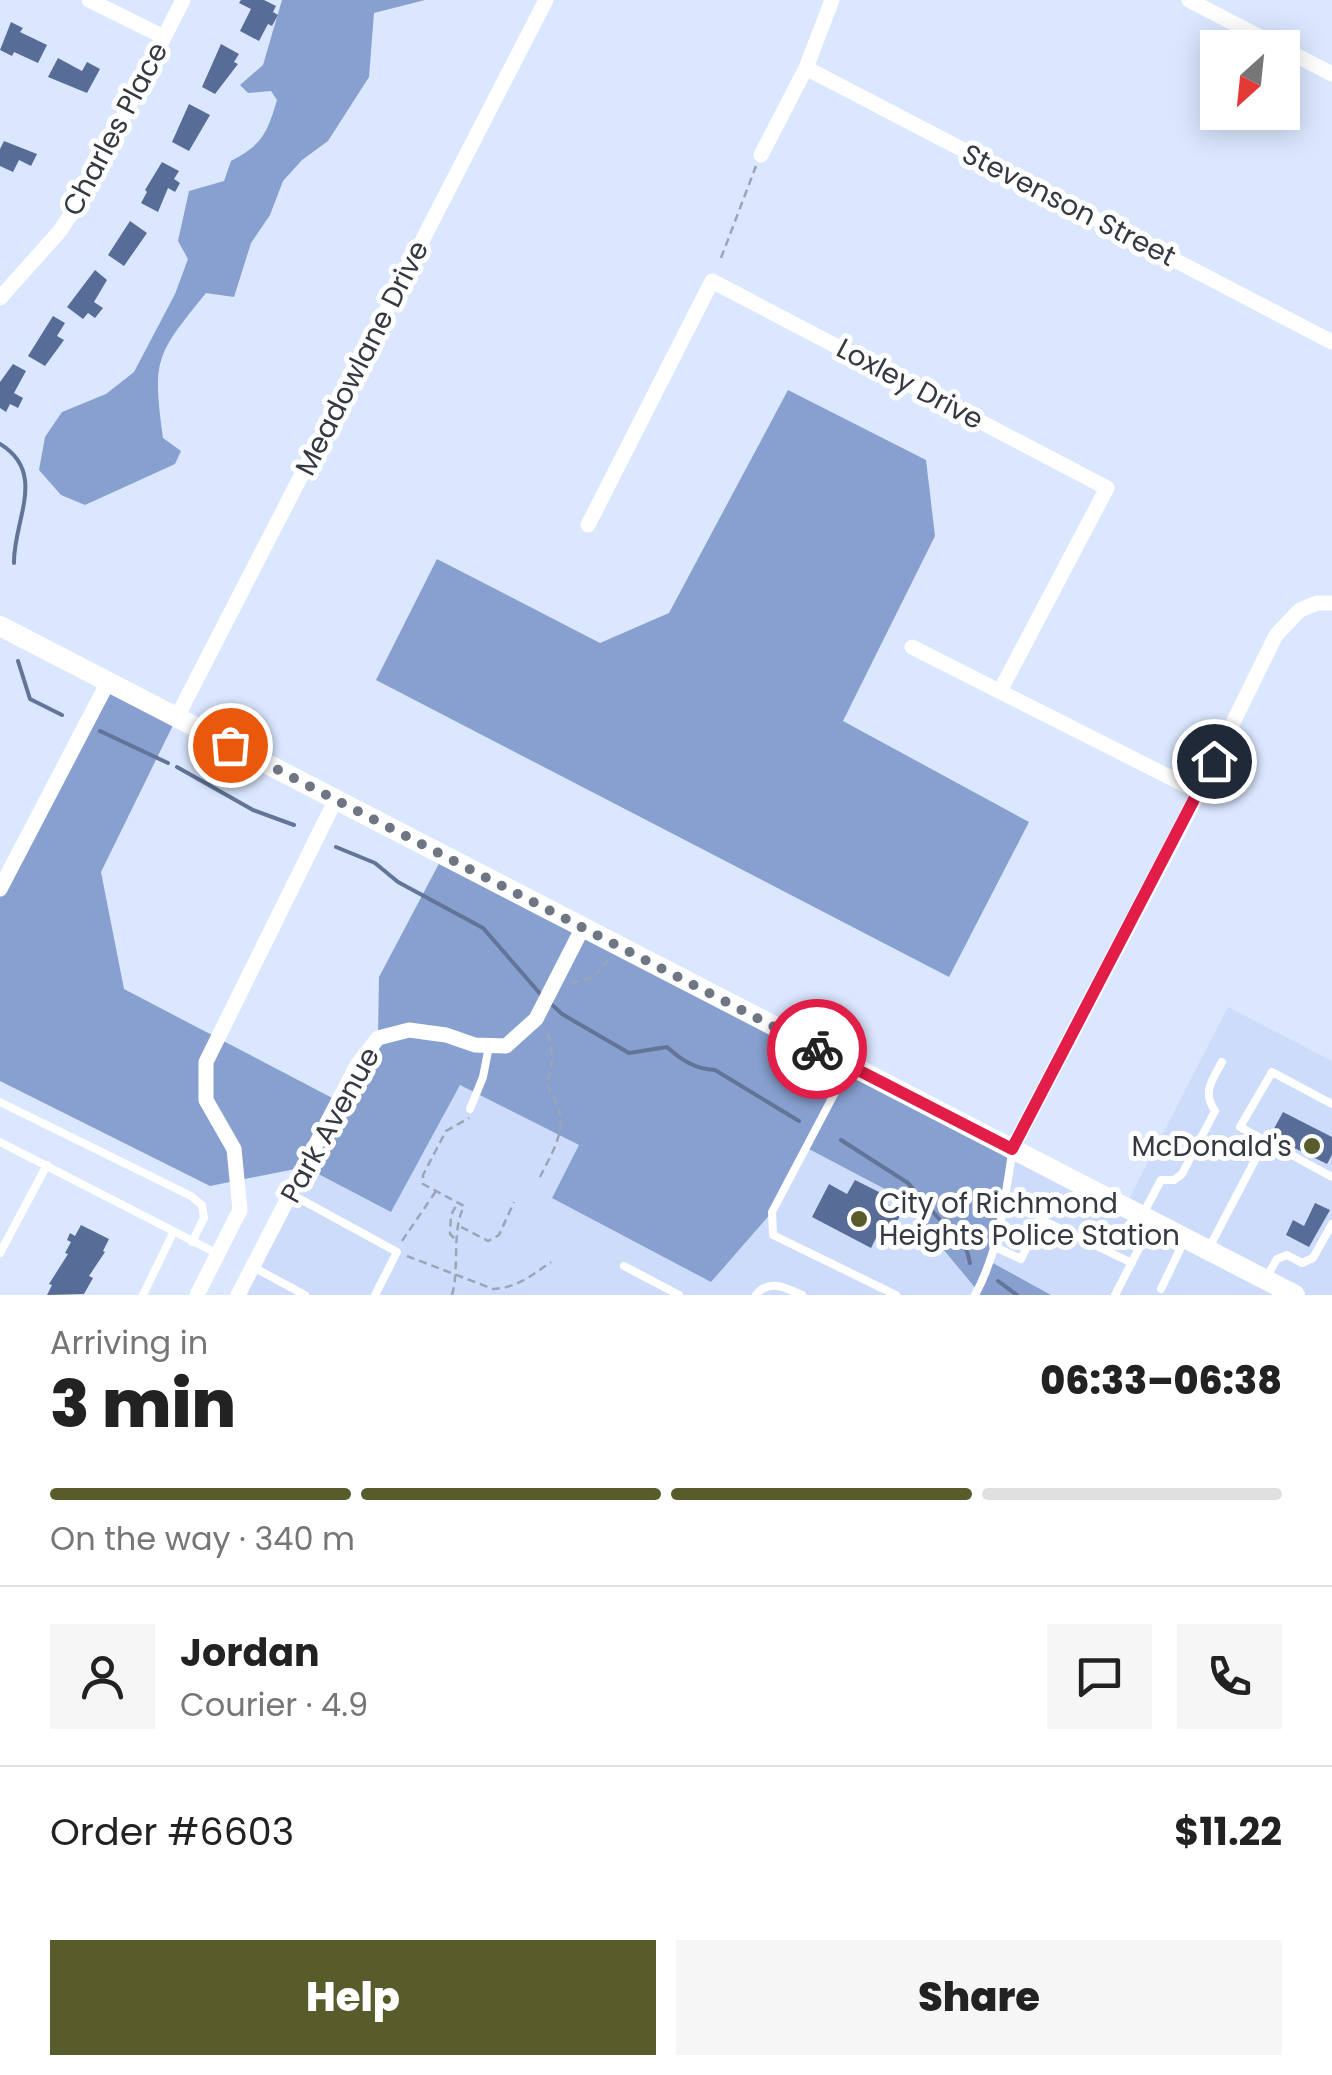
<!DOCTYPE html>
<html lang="en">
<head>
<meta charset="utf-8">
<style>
	body { margin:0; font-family:Poppins,sans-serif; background:#f6f6f6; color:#222; height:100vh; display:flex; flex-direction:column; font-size:38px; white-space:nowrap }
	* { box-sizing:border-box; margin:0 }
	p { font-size:32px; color:#767676 }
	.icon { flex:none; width:55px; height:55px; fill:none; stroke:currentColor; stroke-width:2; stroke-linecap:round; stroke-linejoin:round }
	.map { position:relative; height:1295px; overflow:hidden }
	.sheet { display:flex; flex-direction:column; background:#fff; flex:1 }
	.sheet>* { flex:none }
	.needle { width:65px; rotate:207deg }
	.fabs { position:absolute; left:1200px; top:30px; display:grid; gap:20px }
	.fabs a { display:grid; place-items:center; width:100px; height:100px; border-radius:0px; background:#fff; box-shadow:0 5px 25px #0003; font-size:50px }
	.pin { position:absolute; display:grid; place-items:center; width:85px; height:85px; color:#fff; margin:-42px; border:5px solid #fff; border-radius:50%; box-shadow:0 2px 10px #0007 }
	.courier { position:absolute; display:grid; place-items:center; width:100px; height:100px; margin:-50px; border:8px solid #e11d48; border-radius:50%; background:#fff; color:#222; box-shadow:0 2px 12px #0007 }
	.headline em { font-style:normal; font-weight:800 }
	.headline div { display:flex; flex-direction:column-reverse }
	.headline { display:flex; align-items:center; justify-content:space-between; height:170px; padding:0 50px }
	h1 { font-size:65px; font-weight:800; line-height:75px }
	.bar { display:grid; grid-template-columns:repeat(4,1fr); gap:15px 10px; align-content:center; height:120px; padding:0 50px }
	.bar i { height:12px; border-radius:8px; background:#e0e0e0 }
	.bar .on { background:#575c2a }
	.bar p { grid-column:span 4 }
	.line { display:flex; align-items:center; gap:25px; padding:0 50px; border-top:2px solid #e0e0e0 }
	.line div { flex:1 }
	.round { display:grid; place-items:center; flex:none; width:105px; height:105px; border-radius:0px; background:#f6f6f6 }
	.cta { display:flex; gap:20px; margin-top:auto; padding:20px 50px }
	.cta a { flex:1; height:115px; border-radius:0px; background:#575c2a; color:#fff; font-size:40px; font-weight:800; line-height:115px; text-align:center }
	.cta a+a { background:#f6f6f6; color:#222 }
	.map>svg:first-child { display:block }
</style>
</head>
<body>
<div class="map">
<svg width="1332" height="1295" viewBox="0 0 1332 1295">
	<rect width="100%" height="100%" fill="#dae7fe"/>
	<path fill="#cddcfa" d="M1228 1007 1332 1061V1295H1051L991 1262 1012 1149 1125 1207Z
		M460 1085 579 1145 552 1198 806 1147 900 1197 978 1290 975 1295H238L305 1167 391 1211Z"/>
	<path fill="#88a0cf" d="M282 0H425L374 13 369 77 328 141 302 160 283 181 270 215 251 243 234 297 206 293C156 355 152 358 163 438L181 451 175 464 85 505 61 495 39 470 45 437 62 412 106 394 134 372 175 294 188 259 178 241 189 191 224 181 231 161C263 144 267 133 277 100L271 91 248 93 240 85 263 65Z
		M788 390 926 460 935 536 843 721 1029 822 949 977 376 680 437 559 600 643 669 613Z
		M108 682 177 717 101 872 124 989 338 1101 378 1038 379 977 443 856 1012 1149 991 1262 1051 1295H975L977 1290 900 1197 807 1148 772 1212 711 1282 552 1198 579 1145 460 1085 391 1212 305 1167 210 1186 0 1081V878Z"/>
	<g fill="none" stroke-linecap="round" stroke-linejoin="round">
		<path stroke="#627497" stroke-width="4" d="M0 444C48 473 13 521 14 563
			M18 661 30 699 62 715
			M100 731 168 763
			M177 767 253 810 294 825
			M336 847 375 863 398 882 483 928 543 997
			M550 1003 562 1014 629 1053 667 1047C681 1060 695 1069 715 1070L799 1121
			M841 1140 908 1183 967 1251 970 1263
			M998 1281 1017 1295"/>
	</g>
	<path fill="#576d98" d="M241 0H264L276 6 273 12 278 15 272 26 268 24 259 41 240 31 251 9 239 3Z
		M11 22 23 28 20 32 47 45 38 63 14 52 12 56 0 50Z
		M221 44 239 54 234 62 238 64 215 94 202 87Z
		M58 58 82 71 87 62 100 69 87 93 48 77Z
		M189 104 210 115 189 151 172 142Z
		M4 141 37 154 31 166 19 160 13 172 0 166V149Z
		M162 162 179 171 174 179 180 183 175 192 168 188 158 212 141 203 147 192 145 190Z
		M130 221 147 233 124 266 108 255Z
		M95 270 107 280 94 302 103 308 95 318 88 313 83 319 67 307Z
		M53 316 65 323 57 336 64 340 45 366 28 356Z
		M13 364 26 371 14 393 23 398 18 408 10 404 6 412 0 408V382Z
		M1283 1112 1332 1137V1155L1327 1164 1270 1136Z
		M855 1180 879 1192 876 1198 902 1212 892 1231 882 1226 871 1248 812 1217 829 1184 847 1194Z
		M1315 1203 1330 1210 1309 1247 1286 1235 1293 1220 1304 1226Z
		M81 1225 109 1239 103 1251 105 1252 89 1276 93 1278 84 1294 47 1295 52 1285 49 1284 68 1254 65 1253 71 1242 67 1240 70 1233 75 1236Z"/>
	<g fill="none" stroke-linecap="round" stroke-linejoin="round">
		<path stroke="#9ba5b7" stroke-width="2.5" stroke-dasharray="8 5" stroke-linecap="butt" d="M721 258 756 166
			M571 983 593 977 609 960
			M540 1177C549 1158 564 1136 560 1114 558 1103 551 1094 547 1083 554 1062 553 1049 546 1028
			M461 1227 488 1241 499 1235 514 1202
			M454 1238 450 1234 451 1215 457 1204
			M402 1241 436 1191
			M407 1256 493 1289C517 1288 532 1275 551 1262
			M452 1295C460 1266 451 1232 464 1206L423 1184V1175L446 1131 469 1118"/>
		<path stroke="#fff" stroke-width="8" d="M849 1066 772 1212 773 1235 896 1295
			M0 1102 191 1196 202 1205 204 1218 192 1242
			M1332 1104 1272 1072 1240 1127 1332 1177
			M470 1109 483 1077 489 1046
			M0 1142 218 1254
			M291 1194 397 1252 375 1295
			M1144 1212 1161 1180H1174L1182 1174 1215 1111C1202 1092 1212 1080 1222 1062
			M995 1247 1021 1259 1040 1219 1132 1263
			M1209 1248 1265 1141
			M0 1253 47 1165
			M624 1266 679 1295
			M253 1267 305 1295
			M1266 1278 1277 1259 1287 1255 1302 1263 1313 1258 1332 1224
			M1161 1289 1185 1239
			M143 1295 173 1233
			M756 1295C769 1278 786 1288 802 1295
			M975 1295C999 1251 1004 1203 1012 1154
			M1115 1295 1152 1223"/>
		<path stroke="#fff" stroke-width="15" d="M89 0 164 37
			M1189 0 1281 48
			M1282 48 1332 74
			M806 68 1332 342
			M761 155 806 68 832 0
			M0 298 59 232 81 200 183 0
			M588 525 712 281 1107 488 1000 691
			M912 647 1199 792
			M177 717 546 0
			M0 889 108 682
			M1012 1149 1199 792 1276 635 1300 610 1317 603H1332
			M197 1295 240 1210 234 1149 206 1100V1062L335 801
			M238 1295 357 1065 378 1038 409 1030 446 1035 475 1045 506 1046 536 1019 583 927"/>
		<path stroke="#fff" stroke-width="20" d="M0 626 1295 1295"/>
	</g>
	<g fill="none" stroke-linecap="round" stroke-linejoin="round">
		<path stroke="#6e7684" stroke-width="10" stroke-dasharray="0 18" d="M230 745 817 1049"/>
		<path stroke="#e11d48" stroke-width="12" d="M817 1049 1012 1149 1214 761"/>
	</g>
	<g fill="#575c2a" stroke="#fff" stroke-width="4">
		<circle cx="1312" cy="1146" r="10"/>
		<circle cx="859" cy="1219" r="10"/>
	</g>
	<g text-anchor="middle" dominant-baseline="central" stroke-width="10" stroke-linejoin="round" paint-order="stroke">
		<g font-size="28" fill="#343942" stroke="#fff">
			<text transform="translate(115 129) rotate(-62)">Charles Place</text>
			<text transform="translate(1069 205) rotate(27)">Stevenson Street</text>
			<text transform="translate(362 358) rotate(-63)">Meadowlane Drive</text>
			<text transform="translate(910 384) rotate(28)">Loxley Drive</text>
			<text transform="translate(330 1125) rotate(-61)">Park Avenue</text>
		</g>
		<g font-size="28" fill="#343942" stroke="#fff" text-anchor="end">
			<text x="1292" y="1146">McDonald's</text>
			<text x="879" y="1203" text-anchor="start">City of Richmond<tspan x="879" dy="32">Heights Police Station</tspan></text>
		</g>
	</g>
</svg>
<div class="fabs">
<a><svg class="needle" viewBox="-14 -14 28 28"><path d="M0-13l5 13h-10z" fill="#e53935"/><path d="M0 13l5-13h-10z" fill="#767676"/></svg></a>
</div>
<div class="pin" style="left:230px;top:745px;background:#ea580c"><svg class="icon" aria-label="bag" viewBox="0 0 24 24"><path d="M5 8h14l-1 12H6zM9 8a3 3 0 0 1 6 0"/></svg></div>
<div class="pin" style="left:1214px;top:761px;background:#1f2937"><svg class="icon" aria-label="home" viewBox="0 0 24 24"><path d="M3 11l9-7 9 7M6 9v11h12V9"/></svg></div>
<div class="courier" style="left:817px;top:1049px"><svg class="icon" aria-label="bike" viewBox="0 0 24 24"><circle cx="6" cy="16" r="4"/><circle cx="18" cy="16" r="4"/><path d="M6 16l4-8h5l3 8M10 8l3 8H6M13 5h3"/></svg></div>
</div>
<section class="sheet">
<div class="headline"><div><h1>3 min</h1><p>Arriving in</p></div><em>06:33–06:38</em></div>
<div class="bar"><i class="on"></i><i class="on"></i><i class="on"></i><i></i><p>On the way · 340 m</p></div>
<div class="line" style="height:180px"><a class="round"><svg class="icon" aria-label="person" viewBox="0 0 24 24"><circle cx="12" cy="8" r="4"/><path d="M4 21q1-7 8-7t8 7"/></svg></a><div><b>Jordan</b><p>Courier · 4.9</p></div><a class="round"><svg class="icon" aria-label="chat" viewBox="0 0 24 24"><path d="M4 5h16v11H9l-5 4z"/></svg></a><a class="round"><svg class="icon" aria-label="phone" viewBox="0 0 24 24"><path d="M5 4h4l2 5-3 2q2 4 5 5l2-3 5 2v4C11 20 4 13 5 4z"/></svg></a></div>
<div class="line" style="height:130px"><div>Order #6603</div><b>$11.22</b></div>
<div class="cta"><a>Help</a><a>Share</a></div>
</section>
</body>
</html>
